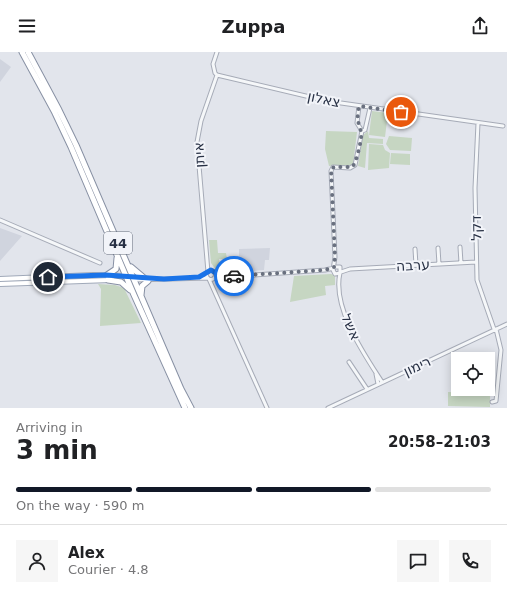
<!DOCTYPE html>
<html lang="en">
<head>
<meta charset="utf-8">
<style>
	body { margin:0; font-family:"DejaVu Sans","Noto Sans Hebrew",sans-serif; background:#f6f6f6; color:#202124; height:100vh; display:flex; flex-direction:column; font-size:15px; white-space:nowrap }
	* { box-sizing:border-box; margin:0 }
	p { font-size:13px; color:#757577 }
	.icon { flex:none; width:22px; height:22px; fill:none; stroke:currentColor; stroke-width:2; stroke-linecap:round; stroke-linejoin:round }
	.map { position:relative; height:356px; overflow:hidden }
	.panel { display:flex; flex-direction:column; background:#fff; flex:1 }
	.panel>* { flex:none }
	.tools { position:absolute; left:451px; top:300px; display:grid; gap:8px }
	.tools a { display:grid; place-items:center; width:44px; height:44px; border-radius:0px; background:#fff; box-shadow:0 2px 10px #0003; font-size:20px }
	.pin { position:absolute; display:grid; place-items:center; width:34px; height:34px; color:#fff; margin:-17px; border:2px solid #fff; border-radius:50%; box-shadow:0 1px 4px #0007 }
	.courier { position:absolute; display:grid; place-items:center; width:40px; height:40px; margin:-20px; border:3px solid #1a73e8; border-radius:50%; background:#fff; color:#222; box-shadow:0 1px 5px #0007 }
	.overview em { font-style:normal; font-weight:700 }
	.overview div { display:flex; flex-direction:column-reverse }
	.overview { display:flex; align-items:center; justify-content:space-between; height:68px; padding:0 16px }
	h1 { font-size:26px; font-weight:700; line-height:30px }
	.bar { display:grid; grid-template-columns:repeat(4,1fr); gap:6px 4px; align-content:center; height:48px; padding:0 16px }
	.bar i { height:5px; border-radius:3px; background:#e0e0e0 }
	.bar .active { background:#111827 }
	.bar p { grid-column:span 4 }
	.line { display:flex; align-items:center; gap:10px; padding:0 16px; border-top:1px solid #e0e0e0 }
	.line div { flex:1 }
	.round { display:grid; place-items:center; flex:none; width:42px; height:42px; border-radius:0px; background:#f6f6f6 }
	header { display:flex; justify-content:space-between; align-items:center; height:52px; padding:0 16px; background:#fff; font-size:18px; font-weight:700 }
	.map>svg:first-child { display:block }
</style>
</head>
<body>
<header><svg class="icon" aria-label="menu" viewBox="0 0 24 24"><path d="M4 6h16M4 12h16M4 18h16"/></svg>Zuppa<svg class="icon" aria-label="share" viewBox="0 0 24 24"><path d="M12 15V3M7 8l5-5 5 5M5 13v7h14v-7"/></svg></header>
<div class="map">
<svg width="507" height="356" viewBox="0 0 507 356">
	<rect width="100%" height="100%" fill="#e2e5ec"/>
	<path fill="#d0d4de" d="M0 7 11 15 0 30Z
		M0 176 22 184 0 209Z
		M270 196 269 208H265L264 218 239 220V197Z"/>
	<path fill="#c6d6c2" d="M372 59 388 61 385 85 369 83Z
		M326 79 357 80 353 113 329 114 325 97Z
		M368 79 369 86 383 87V92L367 91 365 116 358 114 363 83Z
		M389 84 412 86 411 99 390 98 386 92Z
		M369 92 383 93 385 98 390 101 389 116 368 118Z
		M391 101 410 102V113L390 112Z
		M209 188H217L218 201H226L227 207H219L220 214H227L228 221 219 222 211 211Z
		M331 222 335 223V233L325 234 326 243 290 250 294 224Z
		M98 232 115 233 124 236 141 271 100 274 101 237Z
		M448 340 490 341V355L448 354Z"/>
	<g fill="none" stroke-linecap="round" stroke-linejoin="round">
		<defs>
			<path id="minor" d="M217 0 213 12 215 21 217 23
				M217 23 327 49 503 74
				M359 54 357 71 362 79
				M478 71 475 136 477 228 494 277
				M0 168 100 211
				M460 195 461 211
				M438 196 439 212
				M415 197 416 213
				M334 215H340V221L335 222 333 218 335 205 331 119 333 115 350 116 355 113 362 79 365 78 370 56
				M206.5 223a4.5 4.5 0 1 1 9 0a4.5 4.5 0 1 1-9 0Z
				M208 220 197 90 201 69 217 23
				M341 220 350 217 476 210
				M340 221C332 256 364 302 382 330
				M133 225 154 227
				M214 226 325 218 334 216
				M209 227 267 356
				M134 228 208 226
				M349 310 367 337
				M376 322 378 332
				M492 350 496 349 501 298 496 277
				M328 356 507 272"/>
			<path id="major" d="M0 227 93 223 128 224
				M0 232 110 228"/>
			<path id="highway" d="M22 0 54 59 71 95 134 243 185 356
				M28 0 59 58 76 93 181 337 191 356
				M131 215 144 226
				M107 223 116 217 117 206
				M108 228 121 230 130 238
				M141 243 142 234 148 229"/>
		</defs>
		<use href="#minor" stroke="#a6abb7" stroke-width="5"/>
		<use href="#major" stroke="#a0a9b9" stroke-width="6"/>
		<use href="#highway" stroke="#8891a4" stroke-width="7"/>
		<use href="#minor" stroke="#f5f7f9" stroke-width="3"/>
		<use href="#major" stroke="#fff" stroke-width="4"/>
		<use href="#highway" stroke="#fff" stroke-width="5"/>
	</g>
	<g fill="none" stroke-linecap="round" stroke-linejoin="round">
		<path stroke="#69707f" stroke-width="4" stroke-dasharray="0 7.2" d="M234 224 325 218 334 215 335 205 331 117 334 115H352C356 113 363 83 361 79 357 67 357 67 359 54L401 60"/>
		<path stroke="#1a73e8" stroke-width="5" d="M48 225 106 223 164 227 199 225 211 218 220 224H234"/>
	</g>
	<g text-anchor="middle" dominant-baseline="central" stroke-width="4" stroke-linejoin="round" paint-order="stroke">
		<rect fill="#f2f4f9" stroke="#656c7b" stroke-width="1" x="104" y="180" width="28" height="22" rx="3"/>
		<g font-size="13" font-weight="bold" fill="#283145">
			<text x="118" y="191">44</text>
		</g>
		<g font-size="14" fill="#283145" stroke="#f2f4f9">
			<text transform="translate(324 47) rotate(12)">צאלון</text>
			<text transform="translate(199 103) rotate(-93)">איתן</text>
			<text transform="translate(476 176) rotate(-91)">דקל</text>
			<text transform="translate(413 213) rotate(-3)">ערבה</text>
			<text transform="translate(351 275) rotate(66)">אשל</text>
			<text transform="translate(417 314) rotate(-25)">רימון</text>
		</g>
	</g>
</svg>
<div class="tools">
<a><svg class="icon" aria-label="locate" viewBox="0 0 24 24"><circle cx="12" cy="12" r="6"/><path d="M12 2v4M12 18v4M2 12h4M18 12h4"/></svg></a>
</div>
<div class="pin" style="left:401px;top:60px;background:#ea580c"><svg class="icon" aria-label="bag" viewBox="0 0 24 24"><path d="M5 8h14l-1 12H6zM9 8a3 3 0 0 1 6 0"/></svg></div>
<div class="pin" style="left:48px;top:225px;background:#1f2937"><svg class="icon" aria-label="home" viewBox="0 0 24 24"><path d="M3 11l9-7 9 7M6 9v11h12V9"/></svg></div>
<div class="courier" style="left:234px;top:224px"><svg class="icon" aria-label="car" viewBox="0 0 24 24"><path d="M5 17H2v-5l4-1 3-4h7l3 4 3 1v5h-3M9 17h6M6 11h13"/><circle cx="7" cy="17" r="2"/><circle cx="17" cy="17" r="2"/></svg></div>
</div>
<section class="panel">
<div class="overview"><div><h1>3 min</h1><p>Arriving in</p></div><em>20:58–21:03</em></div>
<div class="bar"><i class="active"></i><i class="active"></i><i class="active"></i><i></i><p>On the way · 590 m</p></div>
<div class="line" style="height:72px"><a class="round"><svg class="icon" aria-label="person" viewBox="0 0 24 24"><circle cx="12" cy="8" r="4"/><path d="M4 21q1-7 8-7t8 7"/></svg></a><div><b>Alex</b><p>Courier · 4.8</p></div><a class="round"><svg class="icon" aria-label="chat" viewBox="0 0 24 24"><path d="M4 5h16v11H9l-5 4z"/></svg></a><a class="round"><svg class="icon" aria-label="phone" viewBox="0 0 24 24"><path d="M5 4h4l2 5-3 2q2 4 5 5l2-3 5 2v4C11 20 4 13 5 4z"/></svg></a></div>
</section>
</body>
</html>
